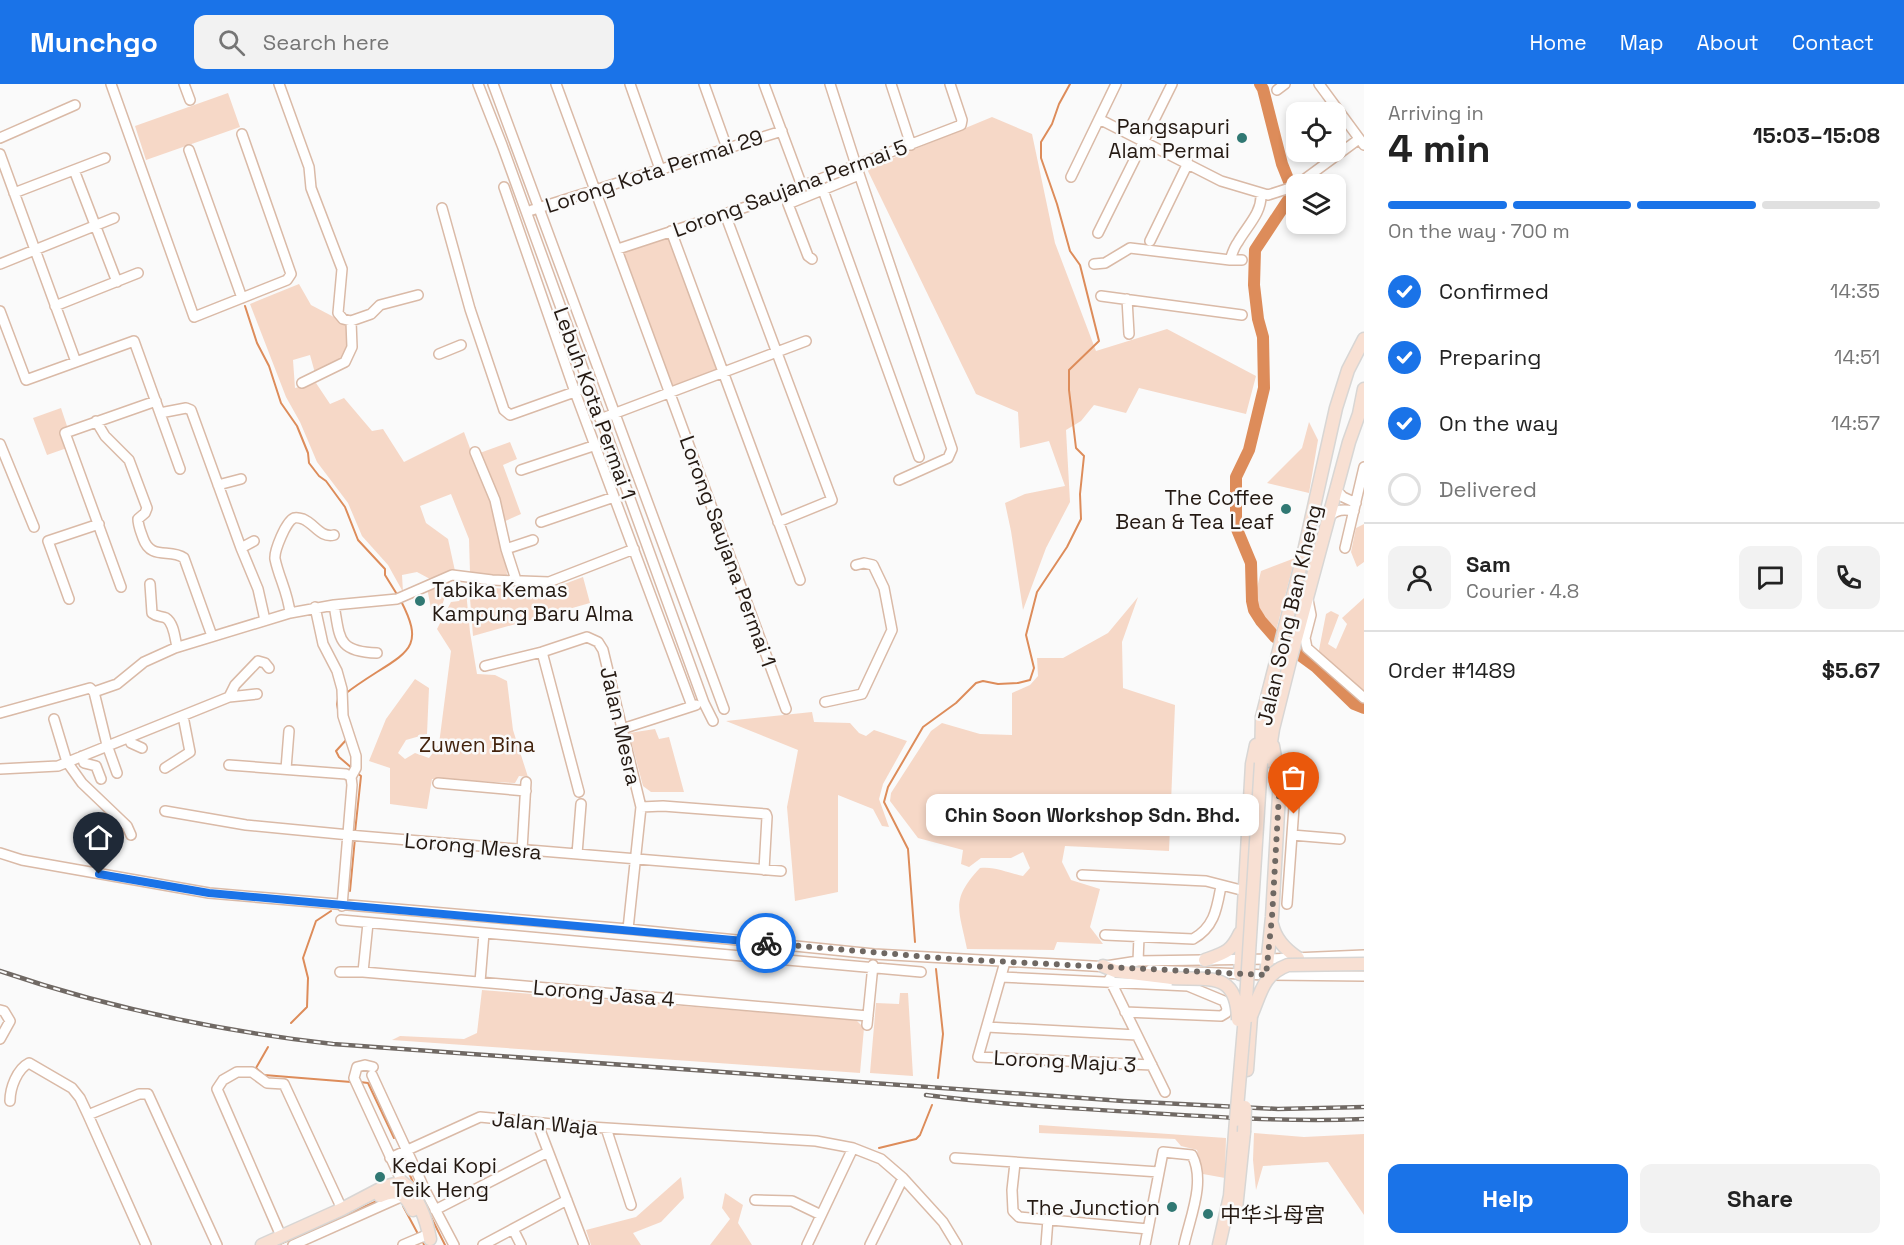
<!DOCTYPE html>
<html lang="en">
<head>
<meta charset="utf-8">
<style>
	body { margin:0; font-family:"Space Grotesk","Noto Sans SC",sans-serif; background:#f2f2f2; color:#222; height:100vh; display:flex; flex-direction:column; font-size:22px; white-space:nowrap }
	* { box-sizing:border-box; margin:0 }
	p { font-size:20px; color:#767676 }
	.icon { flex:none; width:33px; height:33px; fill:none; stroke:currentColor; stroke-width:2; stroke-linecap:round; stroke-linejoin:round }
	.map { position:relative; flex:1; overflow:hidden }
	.side { display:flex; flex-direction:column; background:#fff; width:540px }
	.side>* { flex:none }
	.fabs { position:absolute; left:1286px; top:18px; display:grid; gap:12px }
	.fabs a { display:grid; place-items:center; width:60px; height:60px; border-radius:12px; background:#fff; box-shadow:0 3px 9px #0003; font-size:30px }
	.pin { position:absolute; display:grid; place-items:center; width:51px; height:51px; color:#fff; margin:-62px -26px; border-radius:50% 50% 50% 0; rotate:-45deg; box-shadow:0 0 6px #0007 }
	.pin .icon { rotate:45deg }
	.courier { position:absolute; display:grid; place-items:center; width:60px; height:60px; margin:-30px; border:4px solid #1a73e8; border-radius:50%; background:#fff; color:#222; box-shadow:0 2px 8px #0007 }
	.bubble { position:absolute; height:42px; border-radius:12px; background:#fff; box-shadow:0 3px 9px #0003; font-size:20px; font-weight:700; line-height:42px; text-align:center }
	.summary em { font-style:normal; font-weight:700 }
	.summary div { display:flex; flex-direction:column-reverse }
	.summary { display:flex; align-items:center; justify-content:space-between; height:102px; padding:0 24px }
	h1 { font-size:39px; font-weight:700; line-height:45px }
	.bar { display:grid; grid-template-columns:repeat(4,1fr); gap:9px 6px; align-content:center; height:72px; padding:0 24px }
	.bar i { height:8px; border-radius:4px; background:#e0e0e0 }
	.bar .current { background:#1a73e8 }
	.bar p { grid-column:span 4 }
	.line { display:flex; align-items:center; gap:15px; padding:0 24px; border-top:2px solid #e0e0e0 }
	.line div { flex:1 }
	.round { display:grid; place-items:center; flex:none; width:63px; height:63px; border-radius:12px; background:#f2f2f2 }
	ol { padding:0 24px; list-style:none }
	li { display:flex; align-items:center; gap:18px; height:66px }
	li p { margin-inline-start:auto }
	li .icon { padding:6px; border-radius:50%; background:#1a73e8; color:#fff; stroke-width:4 }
	li:last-child { color:#767676 }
	li i { width:33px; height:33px; border:3px solid #e0e0e0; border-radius:50% }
	.action { display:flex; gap:12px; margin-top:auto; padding:12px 24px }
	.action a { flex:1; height:69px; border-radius:12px; background:#1a73e8; color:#fff; font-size:24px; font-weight:700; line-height:69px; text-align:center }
	.action a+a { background:#f2f2f2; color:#222 }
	header { display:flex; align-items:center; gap:36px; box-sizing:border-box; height:84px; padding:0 30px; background:#1a73e8; color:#fff }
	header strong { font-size:28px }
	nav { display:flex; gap:33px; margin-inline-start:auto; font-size:21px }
	.search { width:420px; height:54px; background:#f2f2f2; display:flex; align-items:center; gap:15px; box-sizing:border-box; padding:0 21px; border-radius:12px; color:#767676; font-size:22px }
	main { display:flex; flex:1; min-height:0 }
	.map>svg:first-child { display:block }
</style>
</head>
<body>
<header>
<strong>Munchgo</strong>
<div class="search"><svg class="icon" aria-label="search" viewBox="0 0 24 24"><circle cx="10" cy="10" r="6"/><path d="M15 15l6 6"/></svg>Search here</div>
<nav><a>Home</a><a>Map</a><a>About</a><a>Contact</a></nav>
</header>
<main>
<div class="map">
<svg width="1364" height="1161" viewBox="0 0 1364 1161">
	<rect width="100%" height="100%" fill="#fafafa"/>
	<path fill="#f6d8c7" d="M228 9 240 43 146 76 135 42Z
		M992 33 1032 50 1055 159 1096 267 1167 245 1256 292 1246 330 1139 304 1126 329 1094 321 1081 337 1066 346 1070 418 1046 464 1023 526 1011 447 1005 419 1025 410 1065 402 1049 357 1020 364 1018 328 976 310 867 85Z
		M668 146 718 285 673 303 621 164Z
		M299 200 311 221 349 241V263L344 275 315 289 310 271 293 276 295 304 316 299 330 320 344 314 372 347 383 345 404 378 464 348 471 367 477 370 510 358 517 375 503 381 521 430 503 438 507 491 486 492 470 489 469 455 451 410 420 422 426 439 448 455 455 487 447 488 430 495 417 488 402 491 403 508 388 481 362 452 348 419 317 378 300 338 286 313 250 220Z
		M61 324 67 342 65 344 62 353 67 364 47 371 33 334Z
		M1309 338 1318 356 1309 409 1267 399 1302 364Z
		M1364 440V478L1357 483 1351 468 1356 444Z
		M1295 474 1276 547 1257 521 1256 508 1261 487Z
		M583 493 590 519 473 552 469 502 534 507 559 502Z
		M450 496 441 525 432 529 427 504Z
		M466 507 470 548 477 590 495 591 507 597 513 646 528 693 519 692 515 699 432 695 427 725 390 720V684L369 677 386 635 415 595 429 604 427 650 406 656 398 669 405 675 415 669 429 674 439 660 451 567 437 545 451 518 459 517Z
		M1138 513 1122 558 1123 604 1175 621 1169 767 1065 762 1062 778 1071 796 1100 805 1090 843 1103 860 1057 858 1054 866 967 865C959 825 950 816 980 784 995 782 1008 789 1023 792L1030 784 1023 768 1011 774H981L969 783 961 780 963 766 918 754 890 717 891 709 931 647 942 639 980 650 1012 651V609L1030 601 1038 592 1037 574H1063L1108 549Z
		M1364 514V610L1318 571 1326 530 1331 527 1339 531 1328 560 1336 565 1347 540 1342 534Z
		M812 628 814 638 850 639 859 649 866 652 874 646 907 657 883 700 879 715 889 743 882 742 873 725 838 711V808L795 817 787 723 798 666 726 637Z
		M655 645 659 655 669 653 684 708H651L643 702 629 649Z
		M482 906 856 936 864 944 860 989 392 956 400 952 464 955 477 949Z
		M900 909H908L913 992 870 989 876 919 899 920Z
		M1039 1041 1226 1054 1225 1094 1203 1090 1197 1066 1181 1062 1175 1055 1039 1049Z
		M1254 1049 1304 1053 1364 1050V1131L1328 1078 1263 1082 1256 1106 1253 1076Z
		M681 1093 684 1114 661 1138 633 1149 641 1161H591L586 1146 636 1133Z
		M725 1109 743 1121 738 1139 752 1161H710L730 1135 722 1124Z"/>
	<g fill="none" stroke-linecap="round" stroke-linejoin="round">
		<path stroke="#dd8c5a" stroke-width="2" d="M245 222 257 259 269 282 281 319 297 342 308 369 309 379 319 392 326 397 345 423 358 456 385 485V491L398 512
			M345 610C355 602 366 595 377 588 413 566 422 558 401 517
			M338 615 337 620 340 636
			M347 655 336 667 339 673 353 685
			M355 748 361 692 357 689
			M350 807 355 754
			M915 858 908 765 884 718 888 703 923 643 956 619 976 599 983 597 998 600 1018 599 1030 596 1034 584 1026 551 1037 508 1067 463 1081 435 1080 410 1084 372 1076 364 1069 306V286L1099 257 1080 181 1070 167 1057 120 1041 74V58L1052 40 1059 20 1070 0
			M936 885 943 950 938 994
			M291 939 307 923 308 894 303 874 316 837 331 827
			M268 963 256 984 264 991 351 998
			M360 998 368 999 394 1054
			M879 1064 916 1055 920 1051 932 1021
			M405 1080 416 1105
			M403 1122 418 1150
			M429 1129 445 1161
			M423 1158 424 1161
			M278 1161 377 1117"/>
		<path stroke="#dd8c5a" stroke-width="12" d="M1260 0 1263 5 1282 80 1290 100V113L1255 166 1254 201 1258 235 1263 253 1264 304 1249 366 1236 393V443L1251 479 1252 517 1254 526 1261 537 1275 553 1316 583 1354 620 1364 624"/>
		<defs>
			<path id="minor" d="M111 0 194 233 287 196 291 190 242 50
				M184 0 190 16
				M279 0 309 83 311 104 342 185 338 229 343 235 351 237 371 230 380 221 418 211
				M478 0 502 61 704 619 713 637
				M493 0 724 625
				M556 0 786 625
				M630 0 660 85
				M704 0 727 64
				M764 0 802 102
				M830 0 856 81 952 365 948 374 899 396
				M891 0 911 61
				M1319 0 1364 61
				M1277 6 1285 0
				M1099 35 1221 97 1268 111 1296 102
				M0 54 75 21
				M189 66 242 214
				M0 70 76 278
				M74 86 117 198
				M1071 93 1116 0
				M1298 100 1359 55
				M504 103 575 308 692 622
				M823 106 919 373
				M14 109 105 74
				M442 124 470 225 504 326 510 331 580 306
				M532 126 782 47
				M725 130 832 416 778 438
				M671 147 800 496
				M1098 149 1172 0
				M1150 157 1188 79
				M618 165 755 120 961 41 962 36 950 0
				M812 175 808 172 788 120 859 91
				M1230 176C1232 170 1234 163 1238 158 1247 142 1262 129 1261 110
				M0 180 114 134
				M1094 180 1105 179 1130 164 1230 176H1242
				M1101 212 1242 231
				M1127 215 1129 250
				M55 222 138 189
				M0 227 26 296 134 257 180 385
				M439 270 461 261
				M302 299 345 278 352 263 351 237
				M160 329 186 324 191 326 241 464
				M600 335 806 257
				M96 337 105 352 129 376 147 424 145 429 138 435C138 442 141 448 143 454 151 477 170 464 184 474L212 552
				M0 360 34 443
				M475 368 495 416 506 465
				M521 386 596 361
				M218 401 241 395
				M1336 406 1343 413 1356 419
				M1329 433C1336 425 1344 425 1354 427
				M541 438 614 413
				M254 457 241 464 258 505 265 536
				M1345 464 1364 383
				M516 496 506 465 533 456
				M150 500 152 529C157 533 161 532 166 534 174 539 175 555 177 563
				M121 503 65 349 156 317
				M69 515 48 457 99 440
				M1308 516 1311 531 1305 554 1307 564 1364 614
				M334 521C340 554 337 568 377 569
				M315 523 323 560 337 587 342 605 343 632 356 672V684L351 693 352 701 342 822
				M290 529C288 509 279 494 275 475 274 467 286 437 294 434 297 433 300 434 303 435 315 440 320 454 334 451
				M542 568 579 708
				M485 582 542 568 587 553 598 558 603 566 641 723 628 845
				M94 608 117 600 144 578 175 564 290 529 334 521 397 515 452 491 492 496 549 498 634 465
				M229 613 257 610
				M825 618 862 610 892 546 884 504 873 481 864 479 856 481
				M0 629 90 604 94 608 107 661 117 689
				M54 635 67 678 82 699 127 742 131 751
				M622 645 696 621
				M129 654 131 659 142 664
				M82 672 84 679 96 682 101 695
				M229 681 346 690 351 693
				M165 684 190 668 183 632
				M0 685 58 682 229 613 235 601 258 577 265 579 269 584
				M286 685 289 647
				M1279 696 1286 705 1295 709 1287 820
				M438 699 526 707
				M641 723 663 722 766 730 767 733 764 786
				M165 727 246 741 360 752 781 787
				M1292 751 1340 755
				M522 766 526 698
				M0 769 22 776 209 809 628 845 874 870 1110 883
				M577 770 581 720
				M1082 791 1206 797 1245 807
				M341 836 921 888
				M1105 851 1193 855C1215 843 1217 823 1221 802
				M1138 877 1139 853
				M1005 878 978 973 1152 981
				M1106 882 1138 877 1268 875 1364 871
				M1150 886 1266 891 1364 892
				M340 888H363L868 932
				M363 888 368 839
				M1001 893 1188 902 1224 917 1227 924 1226 929 1221 932 1125 928
				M1110 894 1111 898 1165 1008
				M480 898 484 849
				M0 926 4 927 10 937 0 955
				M867 941 873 881
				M987 943 1137 951
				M373 983 365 981 357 983 354 994 402 1098
				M372 991 425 1106 454 1161
				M10 1017C10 1004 17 985 29 979L72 1004 80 1014 88 1031 146 1161
				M88 1031 139 1010H148L217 1161
				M539 1039 540 1046 584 1161
				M606 1044 631 1121
				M390 1074 480 1033 574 1042 816 1057 853 1064 881 1075 903 1094 943 1138 957 1161
				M955 1074 1159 1088
				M1015 1079 1012 1106 1013 1127 1019 1133 1148 1145
				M755 1116 792 1117 821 1131
				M435 1126 548 1068
				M513 1145 521 1161
				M281 1152 217 1005 223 996 237 988H252L267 999 284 1000 342 1125
				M293 1161 403 1112
				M403 1161 429 1150
				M483 1161 567 1116
				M807 1161 853 1064
				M870 1161 903 1094
				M1046 1161 1048 1135
				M1145 1161 1163 1068 1192 1071C1206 1098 1190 1133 1184 1161"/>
			<path id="major" d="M1268 677 1273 645 1290 577 1349 358 1359 330 1364 305
				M1261 679 1262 633 1303 472 1336 324 1348 286 1364 255
				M1272 840C1275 855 1286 866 1298 874
				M1205 876C1225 869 1231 868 1240 849
				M1103 882 1115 887 1172 894
				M1240 890 1252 680 1256 661
				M1266 891 1272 833 1279 711V696L1273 662
				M1247 986 1251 932
				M380 1112C398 1104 405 1110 413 1126
				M1236 1125 1244 1048
				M262 1161 342 1125 384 1103 402 1098C417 1108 427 1138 430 1155
				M1219 1161 1230 1112 1236 1036"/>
		</defs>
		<use href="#minor" stroke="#dabaa7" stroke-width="12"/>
		<use href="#major" stroke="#d8d6d4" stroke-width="15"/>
		<use href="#minor" stroke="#fff" stroke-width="9"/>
		<use href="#major" stroke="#f8e0d3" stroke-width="12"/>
		<defs>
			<path id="rail" d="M0 887C108 924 220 947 333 960L1123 1017 1278 1025 1364 1023
				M926 1011C995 1020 1065 1024 1135 1028 1212 1033 1288 1038 1364 1035"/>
		</defs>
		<use href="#rail" stroke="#706964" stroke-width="4.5"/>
		<use href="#rail" stroke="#fafafa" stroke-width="2" stroke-dasharray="7" stroke-linecap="butt"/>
		<defs>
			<path id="major-bridge" d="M1172 894C1210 896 1237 887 1238 936
				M1251 932C1261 909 1263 890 1288 881L1364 880
				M1236 1036 1245 932 1261 679
				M1244 1048 1245 1023"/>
		</defs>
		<use href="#major-bridge" stroke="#d8d6d4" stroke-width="15" stroke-linecap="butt"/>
		<use href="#major-bridge" stroke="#f8e0d3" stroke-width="12"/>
	</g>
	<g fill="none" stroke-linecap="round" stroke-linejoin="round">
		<path stroke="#6f6863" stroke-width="6" stroke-dasharray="0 10.8" d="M766 859 952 875 1266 891 1272 833 1279 711 1286 705 1295 709 1294 730"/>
		<path stroke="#1a73e8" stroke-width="8" d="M99 790 209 809 766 859"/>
	</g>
	<g fill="#307873" stroke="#fafafa" stroke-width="2">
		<circle cx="1242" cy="54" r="6"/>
		<circle cx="1286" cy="425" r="6"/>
		<circle cx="420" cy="517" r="6"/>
		<circle cx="380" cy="1093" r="6"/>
		<circle cx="1172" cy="1123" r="6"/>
		<circle cx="1208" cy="1130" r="6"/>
	</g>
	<g text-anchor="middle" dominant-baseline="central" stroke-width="5" stroke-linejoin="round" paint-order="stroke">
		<g font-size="21" fill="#241912" stroke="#fafafa" text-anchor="end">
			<text x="1230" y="42">Pangsapuri<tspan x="1230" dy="24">Alam Permai</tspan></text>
			<text x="1274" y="413">The Coffee<tspan x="1274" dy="24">Bean &amp; Tea Leaf</tspan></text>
			<text x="432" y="505" text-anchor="start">Tabika Kemas<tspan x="432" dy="24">Kampung Baru Alma</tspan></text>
			<text x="392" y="1081" text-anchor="start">Kedai Kopi<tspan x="392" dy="24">Teik Heng</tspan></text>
			<text x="1160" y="1123">The Junction</text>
			<text x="1220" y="1130" text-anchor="start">中华斗母宫</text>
		</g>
		<g font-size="21" fill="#241912" stroke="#fafafa">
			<text transform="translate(654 87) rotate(-18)">Lorong Kota Permai 29</text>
			<text transform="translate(790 104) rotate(-20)">Lorong Saujana Permai 5</text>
			<text transform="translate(595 319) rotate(70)">Lebuh Kota Permai 1</text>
			<text transform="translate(728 467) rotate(70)">Lorong Saujana Permai 1</text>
			<text transform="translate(1289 531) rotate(-77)">Jalan Song Ban Kheng</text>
			<text transform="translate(621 642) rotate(77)">Jalan Mesra</text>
			<text transform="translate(473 762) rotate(5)">Lorong Mesra</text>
			<text transform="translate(604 909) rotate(5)">Lorong Jasa 4</text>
			<text transform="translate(1065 977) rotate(3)">Lorong Maju 3</text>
			<text transform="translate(545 1039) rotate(5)">Jalan Waja</text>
		</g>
		<g font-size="21" fill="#43230d" stroke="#fafafa">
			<text x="477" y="660">Zuwen Bina</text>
		</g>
	</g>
</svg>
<div class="fabs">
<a><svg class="icon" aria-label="locate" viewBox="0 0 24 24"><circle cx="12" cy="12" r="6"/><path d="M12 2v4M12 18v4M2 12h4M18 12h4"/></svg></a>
<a><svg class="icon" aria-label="layers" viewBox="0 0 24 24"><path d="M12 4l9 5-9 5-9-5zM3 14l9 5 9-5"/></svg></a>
</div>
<div class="pin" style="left:1294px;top:730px;background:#ea580c"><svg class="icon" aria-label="bag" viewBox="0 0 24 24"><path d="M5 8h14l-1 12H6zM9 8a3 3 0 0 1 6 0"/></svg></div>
<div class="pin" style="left:99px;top:790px;background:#1f2937"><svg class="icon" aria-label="home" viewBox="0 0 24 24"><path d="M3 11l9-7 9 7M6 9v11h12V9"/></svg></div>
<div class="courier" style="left:766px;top:859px"><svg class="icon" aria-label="bike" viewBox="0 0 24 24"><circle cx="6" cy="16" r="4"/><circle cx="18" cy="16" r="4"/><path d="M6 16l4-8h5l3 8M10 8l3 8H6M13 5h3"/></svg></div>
<div class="bubble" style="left:926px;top:710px;width:333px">Chin Soon Workshop Sdn. Bhd.</div>
</div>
<section class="side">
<div class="summary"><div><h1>4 min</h1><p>Arriving in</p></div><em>15:03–15:08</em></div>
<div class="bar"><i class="current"></i><i class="current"></i><i class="current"></i><i></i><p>On the way · 700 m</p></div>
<ol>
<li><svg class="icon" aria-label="check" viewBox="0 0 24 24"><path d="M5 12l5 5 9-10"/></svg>Confirmed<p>14:35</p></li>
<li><svg class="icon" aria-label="check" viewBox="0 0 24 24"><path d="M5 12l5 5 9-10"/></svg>Preparing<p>14:51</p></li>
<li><svg class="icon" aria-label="check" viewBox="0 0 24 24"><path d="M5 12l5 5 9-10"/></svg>On the way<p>14:57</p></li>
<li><i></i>Delivered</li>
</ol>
<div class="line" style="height:108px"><a class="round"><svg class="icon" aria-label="person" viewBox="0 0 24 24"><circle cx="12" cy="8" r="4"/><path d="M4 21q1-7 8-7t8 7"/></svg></a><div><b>Sam</b><p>Courier · 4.8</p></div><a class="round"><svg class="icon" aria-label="chat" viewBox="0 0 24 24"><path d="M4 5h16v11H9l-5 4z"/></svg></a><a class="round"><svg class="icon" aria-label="phone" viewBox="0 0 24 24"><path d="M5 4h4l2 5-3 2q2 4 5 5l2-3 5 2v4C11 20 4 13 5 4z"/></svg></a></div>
<div class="line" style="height:78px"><div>Order #1489</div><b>$5.67</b></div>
<div class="action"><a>Help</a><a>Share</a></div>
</section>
</main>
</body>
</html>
